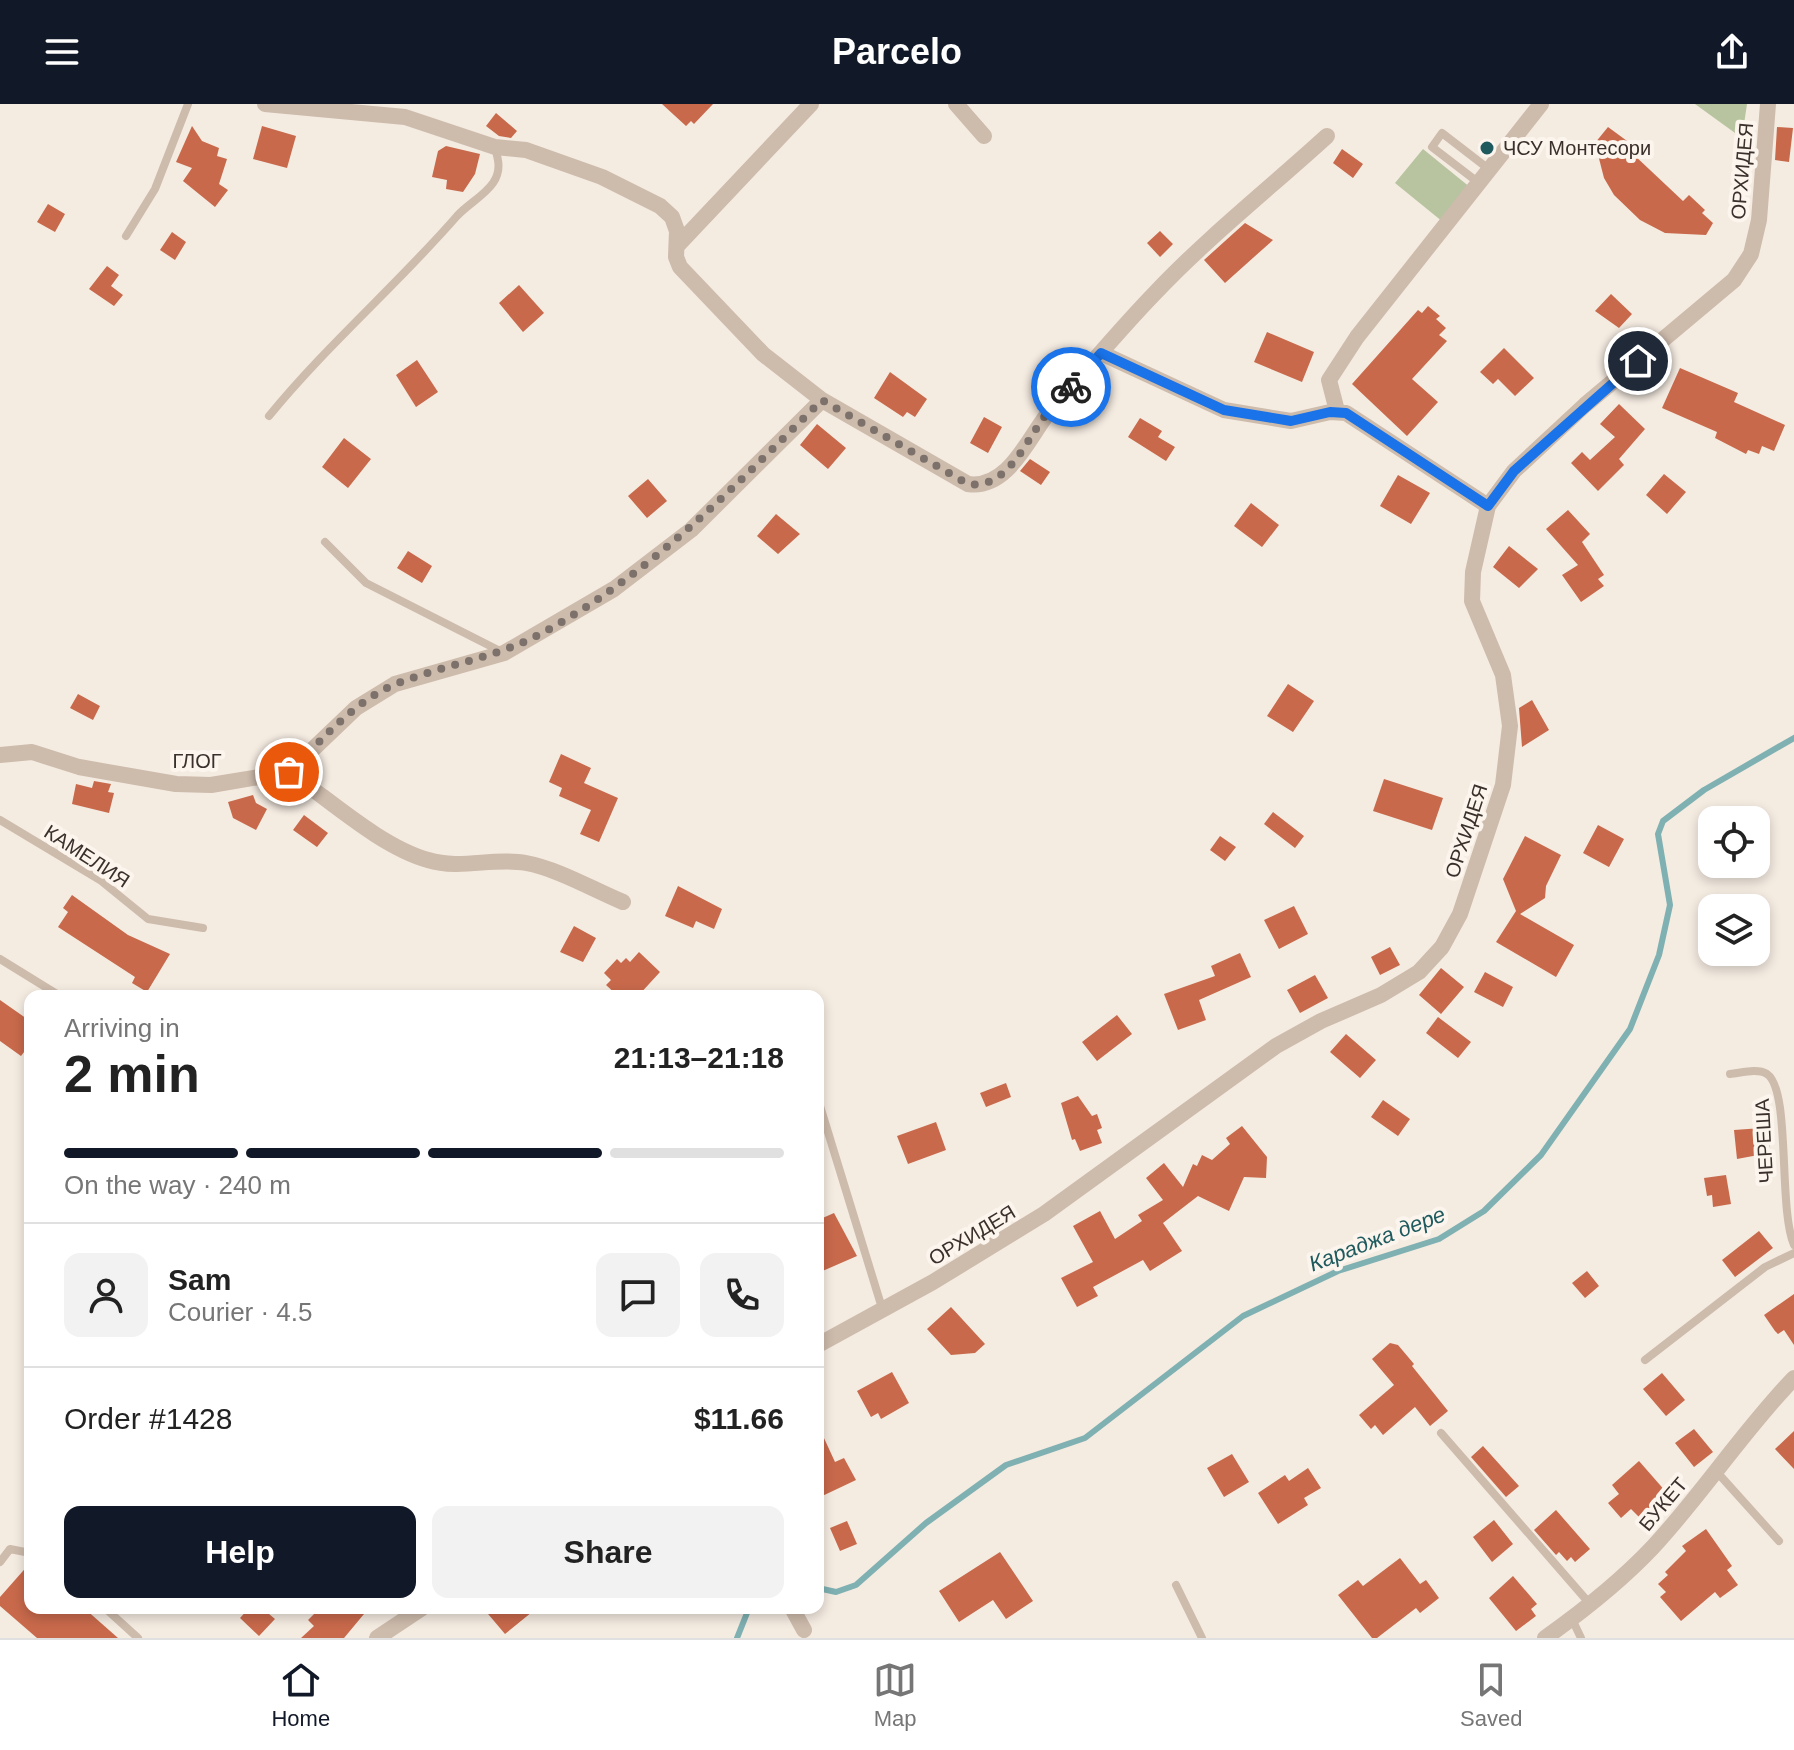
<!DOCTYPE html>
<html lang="en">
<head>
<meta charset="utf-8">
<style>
	body { margin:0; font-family:Arial,sans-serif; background:#f2f2f2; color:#222; height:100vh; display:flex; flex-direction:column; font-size:30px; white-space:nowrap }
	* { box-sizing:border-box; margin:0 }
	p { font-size:26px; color:#767676 }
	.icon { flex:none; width:44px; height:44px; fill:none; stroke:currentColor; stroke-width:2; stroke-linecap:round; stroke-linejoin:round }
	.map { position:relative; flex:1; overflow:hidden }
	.panel { position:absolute; left:24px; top:886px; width:800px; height:624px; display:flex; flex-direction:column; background:#fff; border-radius:16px; box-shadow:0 4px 12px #0003 }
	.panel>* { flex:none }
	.fabs { position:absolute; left:1698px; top:702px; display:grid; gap:16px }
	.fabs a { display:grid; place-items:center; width:72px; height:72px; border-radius:16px; background:#fff; box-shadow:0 4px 12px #0003; font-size:40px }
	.pin { position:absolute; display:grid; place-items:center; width:68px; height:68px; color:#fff; margin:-34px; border:4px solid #fff; border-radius:50%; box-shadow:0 2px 8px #0007 }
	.courier { position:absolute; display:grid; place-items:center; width:80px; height:80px; margin:-40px; border:6px solid #1a73e8; border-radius:50%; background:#fff; color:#222; box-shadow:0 2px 10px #0007 }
	.summary em { font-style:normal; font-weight:700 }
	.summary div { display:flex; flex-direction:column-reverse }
	.summary { display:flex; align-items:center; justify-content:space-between; height:136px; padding:0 40px }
	h1 { font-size:52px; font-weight:700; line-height:60px }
	.bar { display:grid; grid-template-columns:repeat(4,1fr); gap:12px 8px; align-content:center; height:96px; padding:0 40px }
	.bar i { height:10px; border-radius:6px; background:#e0e0e0 }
	.bar .active { background:#111827 }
	.bar p { grid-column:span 4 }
	.line { display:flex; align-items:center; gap:20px; padding:0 40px; border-top:2px solid #e0e0e0 }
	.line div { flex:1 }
	.round { display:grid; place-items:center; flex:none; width:84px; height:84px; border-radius:16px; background:#f2f2f2 }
	.action { display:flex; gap:16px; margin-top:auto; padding:16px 40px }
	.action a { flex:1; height:92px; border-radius:16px; background:#111827; color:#fff; font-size:32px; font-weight:700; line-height:92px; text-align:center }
	.action a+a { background:#f2f2f2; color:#222 }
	header { display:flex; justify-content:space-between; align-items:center; height:104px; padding:0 40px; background:#111827; color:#fff; font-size:36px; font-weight:700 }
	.tabs { display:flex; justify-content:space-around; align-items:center; height:112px; border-top:2px solid #e0e0e0; background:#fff; font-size:22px; color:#767676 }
	.tabs a { display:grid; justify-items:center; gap:4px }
	.tabs .active { color:#111827 }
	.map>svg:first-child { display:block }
</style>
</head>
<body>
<header><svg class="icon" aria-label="menu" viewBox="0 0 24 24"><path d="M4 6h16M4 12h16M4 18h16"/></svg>Parcelo<svg class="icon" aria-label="share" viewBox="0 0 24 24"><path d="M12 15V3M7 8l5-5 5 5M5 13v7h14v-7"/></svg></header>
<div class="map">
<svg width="1794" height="1534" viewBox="0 0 1794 1534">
	<rect width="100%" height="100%" fill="#f4ebe1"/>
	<path fill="#b8c4a0" d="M1695 0H1747L1742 34Z
		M1423 45 1471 84 1443 118 1395 79Z"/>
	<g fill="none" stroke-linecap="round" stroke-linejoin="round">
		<path stroke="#7fb0b2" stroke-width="6" d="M818 1484 836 1488 856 1481 926 1419 1006 1361 1085 1334 1243 1212 1338 1167 1439 1135 1484 1107 1541 1051 1630 925 1659 851 1670 801 1658 730 1663 717 1704 686 1794 634
			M737 1534 749 1504"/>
	</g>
	<path fill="#c8694b" d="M662 0H713L694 20 691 17 686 22Z
		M496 9 517 27 511 34 499 32 486 22Z
		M192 22 202 37 219 44 217 52 227 55 219 80 228 86 215 103 183 77 192 64 176 58Z
		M262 22 296 32 287 64 253 55Z
		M1608 23 1638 45 1633 50 1683 97 1689 91 1705 106 1702 109 1713 119 1706 131 1665 129 1640 116 1614 91 1604 74 1595 39Z
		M1777 23 1793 24 1789 58 1775 56Z
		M446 42 480 50 475 70 463 88 446 85 447 76 432 73 438 47Z
		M1342 45 1363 60 1353 74 1333 59Z
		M48 100 65 110 55 128 37 118Z
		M1245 119 1273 136 1225 179 1204 156Z
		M1160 127 1173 140 1160 153 1147 139Z
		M172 128 186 138 175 156 160 146Z
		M107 162 119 171 111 182 123 191 114 202 89 185Z
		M519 181 544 209 523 228 499 199Z
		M1611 190 1632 210 1619 224 1595 207Z
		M1428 202 1440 212 1436 215 1446 224 1439 231 1447 237 1412 275 1438 298 1407 332 1352 280 1418 206 1422 209Z
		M1267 228 1314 248 1302 278 1254 258Z
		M1504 244 1534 274 1515 292 1498 275 1493 280 1480 268Z
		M417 256 438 288 416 303 396 271Z
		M1680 264 1738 289 1734 298 1785 321 1774 347 1762 342 1759 350 1748 346 1746 350 1715 334 1717 328 1662 304Z
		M890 268 927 295 915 313 907 308 903 313 874 294Z
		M1619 300 1645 325 1619 355 1624 361 1598 387 1571 359 1582 348 1590 356 1615 333 1600 320Z
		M984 313 1002 323 988 349 970 339Z
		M1140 314 1162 327 1158 333 1175 343 1166 357 1128 333Z
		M817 320 846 344 828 365 800 341Z
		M344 334 371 355 348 384 322 363Z
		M1030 355 1050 368 1041 381 1020 367Z
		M1664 370 1686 388 1667 410 1646 391Z
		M1398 371 1430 389 1411 420 1380 402Z
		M648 375 667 397 647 414 628 392Z
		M1251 399 1279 421 1262 443 1234 422Z
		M1568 406 1590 430 1582 438 1604 471 1598 475 1604 482 1581 498 1562 471 1578 461 1546 425Z
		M776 410 800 430 778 450 757 432Z
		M1509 442 1538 465 1519 484 1493 463Z
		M408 447 432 462 422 479 397 464Z
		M1288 580 1314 597 1293 628 1267 612Z
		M78 590 100 602 93 616 70 604Z
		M1532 596 1549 626 1522 643 1519 604Z
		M561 650 591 664 584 679 618 694 599 738 580 730 591 706 559 692 562 684 549 678Z
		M1384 675 1443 694 1432 726 1373 707Z
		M94 677 111 680 108 688 114 689 109 709 72 700 76 680 92 684Z
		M253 691 256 699 267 705 256 726 233 714 228 698Z
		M1273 708 1304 732 1295 744 1264 720Z
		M304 711 328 729 317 743 293 726Z
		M1598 721 1624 735 1609 763 1583 749Z
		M1220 732 1236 743 1225 757 1210 746Z
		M1525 732 1561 751 1546 782 1545 794 1520 810 1574 841 1556 873 1496 838 1516 807 1503 775Z
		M678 782 722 805 714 825 696 817 693 824 665 812Z
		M72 791 128 831 170 850 147 888 132 879 135 873 58 823 68 808 63 804Z
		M1294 802 1308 830 1279 845 1264 816Z
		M574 822 596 834 583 858 560 848Z
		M1390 843 1400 861 1380 871 1371 853Z
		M639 848 660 868 638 892H618L606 881 611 876 604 869 617 855 621 859 626 854 630 858Z
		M1240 849 1251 873 1199 896 1206 916 1178 926 1164 890 1215 872 1211 862Z
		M1441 864 1464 883 1441 910 1419 891Z
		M1485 868 1513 883 1503 903 1474 888Z
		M1315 871 1328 894 1300 909 1287 886Z
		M0 896 30 917V940L21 952 0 937Z
		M1117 911 1132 930 1097 957 1082 938Z
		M1438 913 1471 938 1458 954 1426 929Z
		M1346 930 1376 956 1360 974 1330 948Z
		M1006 979 1011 993 986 1003 980 989Z
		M1078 992 1092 1012 1097 1010 1102 1024 1097 1026 1102 1039 1080 1047 1075 1035 1072 1036 1061 999Z
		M1383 996 1410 1015 1398 1032 1371 1013Z
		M936 1018 946 1046 908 1060 897 1032Z
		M1242 1022 1267 1053 1266 1074 1244 1073 1229 1107 1198 1092 1163 1119 1182 1147 1150 1167 1143 1156 1093 1183 1098 1192 1077 1203 1061 1174 1093 1158 1073 1122 1100 1107 1115 1135 1142 1117 1138 1111 1163 1096 1146 1074 1164 1059 1183 1083 1193 1060 1197 1062 1202 1051 1212 1056 1230 1040 1226 1034Z
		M1762 1024 1763 1033 1770 1040 1769 1049 1737 1055 1734 1026Z
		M1726 1071 1731 1100 1713 1103 1712 1091 1707 1092 1704 1074Z
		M834 1109 857 1152 818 1169V1116Z
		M1759 1127 1773 1144 1735 1173 1722 1156Z
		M1587 1167 1599 1182 1585 1194 1572 1179Z
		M1794 1190V1241L1784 1226 1778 1230 1775 1227 1764 1211Z
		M951 1203 985 1240 975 1249 951 1251 927 1225Z
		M1390 1239 1398 1241 1414 1260 1412 1262 1448 1307 1430 1322 1415 1303 1383 1331 1375 1321 1371 1325 1359 1311 1394 1281 1372 1255Z
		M892 1268 909 1299 881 1315 878 1309 871 1313 857 1287Z
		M1662 1269 1685 1296 1666 1312 1643 1285Z
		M818 1321 835 1358 844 1354 856 1376 818 1394Z
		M1694 1325 1713 1348 1694 1363 1675 1339Z
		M1794 1327V1365L1775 1345Z
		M1483 1342 1519 1382 1506 1393 1471 1353Z
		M1232 1350 1249 1378 1224 1393 1207 1364Z
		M1639 1357 1667 1389 1639 1413 1631 1405 1621 1414 1608 1399 1619 1390 1612 1381Z
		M1308 1364 1321 1384 1304 1394 1308 1401 1278 1420 1258 1389 1285 1371 1289 1377Z
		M1556 1406 1590 1445 1575 1458 1571 1453 1567 1457 1559 1448 1556 1451 1534 1426Z
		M1494 1416 1513 1440 1492 1458 1473 1433Z
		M847 1417 857 1440 840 1447 830 1424Z
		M1706 1425 1732 1462 1727 1466 1738 1481 1720 1494 1715 1488 1681 1517 1660 1493 1666 1488 1658 1480 1668 1471 1665 1468 1686 1447 1682 1442Z
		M1000 1448 1033 1497 1006 1515 993 1496 959 1518 939 1487Z
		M1400 1454 1420 1480 1426 1476 1439 1494 1420 1509 1416 1504 1377 1534H1372L1338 1491 1358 1476 1363 1482Z
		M30 1459V1504H84L118 1534H37L0 1502V1493Z
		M1513 1472 1537 1500 1531 1505 1536 1512 1516 1527 1489 1494Z
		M249 1504H262L275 1515 259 1532 240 1514Z
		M320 1504H369L344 1534H301L314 1522 308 1516Z
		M483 1504H537L505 1530Z"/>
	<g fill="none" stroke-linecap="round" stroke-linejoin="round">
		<path stroke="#cdbbac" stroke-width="8" d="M1479 79 1432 43 1442 29 1490 66
			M126 132 155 85 188 0
			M269 312C327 241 397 181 457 112 468 100 484 92 493 79 501 67 499 57 495 44
			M325 438 366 479 504 549
			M0 716 100 776 148 815 203 824
			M0 855 60 892
			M1730 970C1741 969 1757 964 1767 970 1791 986 1778 1104 1794 1141
			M820 1002 882 1204
			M1645 1256 1765 1163 1794 1149
			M1441 1329 1590 1500
			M1716 1367 1779 1437
			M0 1458 10 1445 30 1449
			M1176 1481 1202 1534
			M105 1504 138 1534
			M1572 1515 1581 1534"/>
		<path stroke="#cdbbac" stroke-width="16" d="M265 0 405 13 495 43 526 46 602 73 660 102 672 113 677 127 676 153 680 163 763 250 822 296 968 380C1010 386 1030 329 1053 303 1087 265 1120 225 1155 189 1208 133 1270 84 1327 32
			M956 0 984 32
			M677 142 811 0
			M1101 249 1224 306 1291 317 1330 308 1346 309 1488 402
			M1337 307 1329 276 1357 233 1541 0
			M0 651 32 648 79 663 176 680 211 681 289 668 356 604 395 580 504 549 614 485 691 426 822 296
			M289 668C330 696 381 743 428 756 461 766 493 753 526 759 558 765 592 785 623 798
			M818 1241 933 1178 1044 1110 1276 942 1321 917 1381 891 1419 868 1442 843 1460 810 1503 681 1510 622 1503 571 1472 497 1473 468 1488 402 1514 367 1585 301 1734 176 1751 150 1759 116 1768 0
			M792 1504 804 1526
			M377 1534 422 1504
			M1545 1534C1583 1507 1621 1477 1653 1443 1703 1389 1743 1327 1794 1274"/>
	</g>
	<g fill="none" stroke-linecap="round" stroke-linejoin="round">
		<path stroke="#7c716b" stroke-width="8" stroke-dasharray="0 14.4" d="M289 668C321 637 354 597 396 580 446 560 497 554 544 528 652 469 735 382 822 296L968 380C1007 386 1025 338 1045 312 1053 302 1063 292 1071 283"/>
		<path stroke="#1a73e8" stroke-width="10" d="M1071 283 1101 249 1224 306 1291 317 1330 308 1346 309 1488 402 1514 367 1638 257"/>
	</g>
	<circle fill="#1f5a5e" stroke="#fbf5ee" stroke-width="3" cx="1487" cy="44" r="8"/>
	<g text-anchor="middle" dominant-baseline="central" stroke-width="8" stroke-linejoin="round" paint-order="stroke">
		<g font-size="20" fill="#3b302b" stroke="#fbf5ee" text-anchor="start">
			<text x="1503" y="44">ЧСУ Монтесори</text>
		</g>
		<g font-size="20" fill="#3b302b" stroke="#fbf5ee">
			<text transform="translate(1742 67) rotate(-85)">ОРХИДЕЯ</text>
			<text x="197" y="657">ГЛОГ</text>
			<text transform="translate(1466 727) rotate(-72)">ОРХИДЕЯ</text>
			<text transform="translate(87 752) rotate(33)">КАМЕЛИЯ</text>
			<text transform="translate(1764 1037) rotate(-93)">ЧЕРЕША</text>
			<text transform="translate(972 1131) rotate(-31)">ОРХИДЕЯ</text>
			<text transform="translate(1663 1400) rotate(-50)">БУКЕТ</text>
		</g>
		<g font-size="22" font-style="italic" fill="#1f5a5e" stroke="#fbf5ee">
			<text transform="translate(1377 1135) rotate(-21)">Караджа дере</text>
		</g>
	</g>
</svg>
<div class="fabs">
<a><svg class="icon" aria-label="locate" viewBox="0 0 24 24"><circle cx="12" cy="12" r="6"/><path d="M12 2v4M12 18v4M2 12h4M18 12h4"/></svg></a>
<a><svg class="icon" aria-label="layers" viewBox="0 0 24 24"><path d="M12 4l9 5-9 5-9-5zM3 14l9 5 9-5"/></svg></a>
</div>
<div class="pin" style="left:289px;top:668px;background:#ea580c"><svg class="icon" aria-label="bag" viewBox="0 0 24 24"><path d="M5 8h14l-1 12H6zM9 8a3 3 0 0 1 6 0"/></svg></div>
<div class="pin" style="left:1638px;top:257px;background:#1f2937"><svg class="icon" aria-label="home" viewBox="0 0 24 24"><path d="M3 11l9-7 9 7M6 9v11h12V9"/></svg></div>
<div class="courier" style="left:1071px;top:283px"><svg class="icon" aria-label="bike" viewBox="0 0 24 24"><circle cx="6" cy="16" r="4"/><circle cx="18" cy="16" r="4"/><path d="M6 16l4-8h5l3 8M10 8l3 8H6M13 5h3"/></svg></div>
<section class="panel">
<div class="summary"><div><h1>2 min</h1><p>Arriving in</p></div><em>21:13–21:18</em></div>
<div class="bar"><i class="active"></i><i class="active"></i><i class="active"></i><i></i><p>On the way · 240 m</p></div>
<div class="line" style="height:144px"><a class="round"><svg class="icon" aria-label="person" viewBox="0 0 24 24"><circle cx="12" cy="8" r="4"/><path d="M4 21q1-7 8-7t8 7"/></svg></a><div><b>Sam</b><p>Courier · 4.5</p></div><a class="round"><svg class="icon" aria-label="chat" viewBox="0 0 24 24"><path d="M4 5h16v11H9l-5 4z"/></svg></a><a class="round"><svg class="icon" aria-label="phone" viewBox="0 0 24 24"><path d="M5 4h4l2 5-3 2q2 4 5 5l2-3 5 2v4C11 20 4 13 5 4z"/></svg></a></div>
<div class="line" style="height:104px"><div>Order #1428</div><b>$11.66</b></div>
<div class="action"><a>Help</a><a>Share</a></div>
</section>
</div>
<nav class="tabs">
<a class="active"><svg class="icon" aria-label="home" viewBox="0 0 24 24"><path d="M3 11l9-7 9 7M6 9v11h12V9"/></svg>Home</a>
<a><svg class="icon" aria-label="map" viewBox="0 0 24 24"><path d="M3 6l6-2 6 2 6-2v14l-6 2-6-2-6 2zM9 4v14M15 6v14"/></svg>Map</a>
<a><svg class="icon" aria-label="saved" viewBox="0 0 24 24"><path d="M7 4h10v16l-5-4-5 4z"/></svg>Saved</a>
</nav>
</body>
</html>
